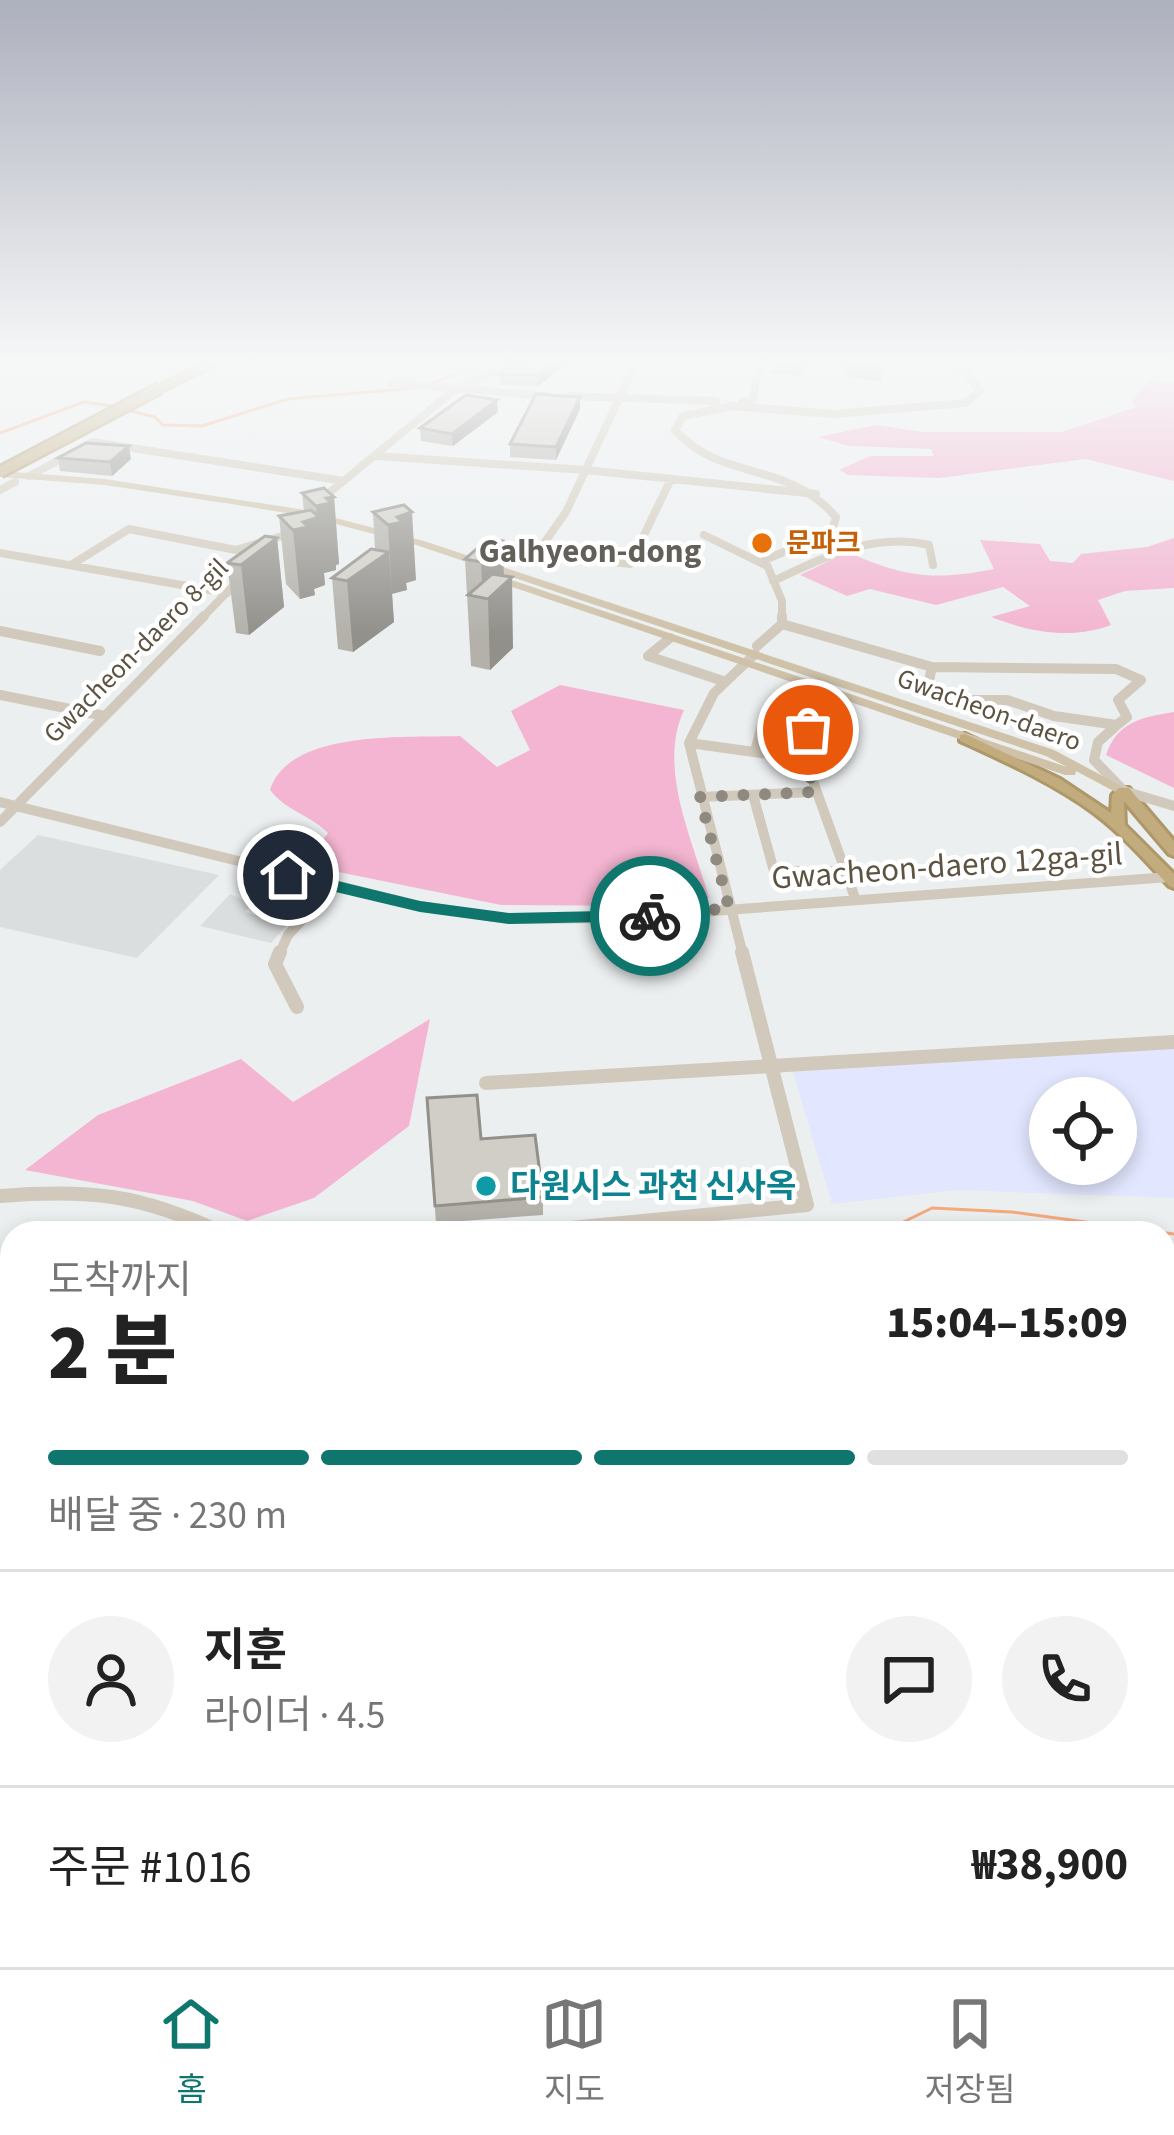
<!DOCTYPE html>
<html lang="ko">
<head>
<meta charset="utf-8">
<style>
	body { margin:0; font-family:"Source Sans 3","Noto Sans KR",sans-serif; background:#f2f2f2; color:#222; height:100vh; display:flex; flex-direction:column; font-size:45px; white-space:nowrap }
	* { box-sizing:border-box; margin:0 }
	p { font-size:39px; color:#767676 }
	.icon { flex:none; width:66px; height:66px; fill:none; stroke:currentColor; stroke-width:2; stroke-linecap:round; stroke-linejoin:round }
	.map { position:relative; flex:1; overflow:hidden }
	.panel { position:absolute; left:0px; top:1221px; width:1176px; height:747px; display:flex; flex-direction:column; background:#fff; border-radius:36px 36px 0 0; box-shadow:0 6px 18px #0003 }
	.panel>* { flex:none }
	.buttons { position:absolute; left:1029px; top:1077px; display:grid; gap:24px }
	.buttons a { display:grid; place-items:center; width:108px; height:108px; border-radius:50%; background:#fff; box-shadow:0 6px 18px #0003; font-size:60px }
	.pin { position:absolute; display:grid; place-items:center; width:102px; height:102px; color:#fff; margin:-51px; border:6px solid #fff; border-radius:50%; box-shadow:0 3px 12px #0007 }
	.courier { position:absolute; display:grid; place-items:center; width:120px; height:120px; margin:-60px; border:9px solid #0f766e; border-radius:50%; background:#fff; color:#222; box-shadow:0 3px 15px #0007 }
	.summary em { font-style:normal; font-weight:800 }
	.summary div { display:flex; flex-direction:column-reverse }
	.summary { display:flex; align-items:center; justify-content:space-between; height:204px; padding:0 48px }
	h1 { font-size:78px; font-weight:800; line-height:90px }
	.bar { display:grid; grid-template-columns:repeat(4,1fr); gap:18px 12px; align-content:center; height:144px; padding:0 48px }
	.bar i { height:15px; border-radius:9px; background:#e0e0e0 }
	.bar .on { background:#0f766e }
	.bar p { grid-column:span 4 }
	.line { display:flex; align-items:center; gap:30px; padding:0 48px; border-top:3px solid #e0e0e0 }
	.line div { flex:1 }
	.round { display:grid; place-items:center; flex:none; width:126px; height:126px; border-radius:63px; background:#f2f2f2 }
	.tab-bar { display:flex; justify-content:space-around; align-items:center; height:168px; border-top:3px solid #e0e0e0; background:#fff; font-size:33px; color:#767676 }
	.tab-bar a { display:grid; justify-items:center; gap:6px }
	.tab-bar .on { color:#0f766e }
	.map>svg:first-child { display:block }
</style>
</head>
<body>
<div class="map">
<svg width="1174" height="1967" viewBox="0 0 1174 1967">
	<rect width="100%" height="100%" fill="#eceff0"/>
	<path fill="#e2e6fe" fill-rule="evenodd" d="M1174 1048V1198L957 1190 832 1204 793 1072ZM1050 1098H1116V1164H1050Z"/>
	<path fill="#dbdede" d="M38 835 219 875 137 958 0 927V870Z
		M230 894 252 904 245 912 259 916 271 903 300 910 271 943 200 926Z"/>
	<path fill="#f3b5d1" d="M1150 381 1174 382V481L1086 459 939 478 848 475 839 470 870 456H934L931 449 849 446 818 437 876 425 924 432H1062L1136 407 1131 400Z
		M1174 538V588L1125 591 1098 600 1111 625C1071 640 1030 632 991 617L1030 606 1003 587 936 605 870 589 847 596 800 575 848 552C903 577 934 581 994 569L980 540 1040 544 1050 561 1073 563 1081 554 1147 547Z
		M560 685 684 710C657 768 693 840 709 898L645 906 501 905 304 865 328 833C310 815 285 810 270 790 289 729 408 738 460 736L497 767 530 750 511 711Z
		M1174 712V788L1106 755C1117 722 1142 717 1174 712Z
		M430 1019 409 1126 314 1198 247 1221 193 1201 25 1170 98 1115 241 1059 293 1102Z
		M1174 1869V1967H1063L1060 1956H1164V1870Z"/>
	<g fill="none" stroke-linecap="round" stroke-linejoin="round">
		<path stroke="#f5a97d" stroke-width="3" d="M429 384 465 371 475 360
			M127 410 155 417 163 425 202 426 288 399 415 388
			M0 433 84 402 118 407
			M889 1229 932 1208 1012 1212 1174 1234"/>
		<path stroke="#f5a97d" stroke-width="4.5" d="M547 1967 548 1956"/>
		<path stroke="#c8c8c5" stroke-width="24" stroke-dasharray="24 12" stroke-linecap="butt" d="M0 1455 12 1457"/>
		<defs>
			<path id="highway" d="M211 360H224L163 390 155 388Z
				M965 734 1060 779 1111 813 1112 795 1119 788H1129L1174 841V856L1169 854 1124 801 1125 825 1174 874V888L1169 886C1145 860 1122 834 1094 813 1053 783 1006 762 960 741V735Z
				M1164 1269 1174 1271V1285L1164 1283Z
				M0 1290 12 1293V1307L0 1304Z
				M1164 1299 1174 1300V1314L1164 1313Z
				M1164 1323 1174 1324V1340L1164 1339Z
				M1164 1388 1174 1389V1405L1164 1404Z
				M1164 1426H1174V1444H1164Z
				M12 1433V1451L0 1455V1437Z
				M12 1497V1516L0 1520V1501Z"/>
		</defs>
		<use href="#highway" stroke="#ae9869" stroke-width="6"/>
		<path stroke="#d1c9bb" stroke-width="8" d="M637 360 566 512 542 546 547 555 630 564 671 479
			M392 383 548 396
			M569 396 716 401
			M742 402H752L761 360
			M376 456 586 470 816 494
			M29 476 93 442 344 481
			M0 490 15 482
			M318 502 453 391 516 360
			M704 535 765 565
			M0 553 227 593
			M71 565 129 529 236 550 282 536
			M773 581C823 558 872 532 929 545L933 565
			M201 619 239 580
			M782 619V601L765 560 832 531 836 517C785 459 721 482 675 430L683 416 732 406 833 414 966 403 980 390 959 366 1010 360"/>
		<path stroke="#d1c9bb" stroke-width="10" d="M782 624 932 667 928 685 956 700H1007L1054 716 1117 725 1098 742 1094 760 1124 791 1174 806
			M0 631 100 651
			M670 638 648 656 723 681
			M757 646 782 624V616
			M932 667 1116 669 1141 680 1118 700 1127 717 1117 725
			M0 695 105 716
			M689 743 805 759
			M755 751 765 715 808 730 805 759 855 898
			M753 795 774 871H845
			M700 797 815 792
			M0 802 420 906 509 919 619 918 1169 877
			M0 822 204 616
			M279 955 288 935 333 886
			M743 955 689 743 714 693 755 654"/>
		<path stroke="#d1c9bb" stroke-width="14" d="M280 952 275 964 297 1007
			M486 1083 1174 1042
			M0 1196C89 1189 141 1194 222 1233
			M518 1233 807 1205 742 952"/>
		<path stroke="#d1c9bb" stroke-width="18" d="M0 1559 12 1556
			M1164 1619 1174 1622
			M0 1806 12 1799
			M264 1967 267 1956"/>
		<path fill="#cfc2a9" fill-rule="evenodd" d="M0 471 105 479 305 510 424 541 1054 750 1131 791 1124 795 1119 794 1076 771 1075 775H1065L492 580V576H500L1067 767 1046 756 416 545 305 516 238 505 105 485 0 477Z"/>
		<use href="#highway" fill="#c2ac7e" fill-rule="evenodd"/>
		<defs>
			<path id="highway-bridge" d="M0 472 160 388"/>
		</defs>
		<use href="#highway-bridge" stroke="#ae9869" stroke-width="15" stroke-linecap="butt"/>
		<use href="#highway-bridge" stroke="#c2ac7e" stroke-width="10"/>
	</g>
	<path fill="#b3b1aa" d="M525 360H585L579 366 566 365 538 386 500 385 499 374Z
		M773 360H877L883 368 881 381 849 378 839 362 827 361 808 360 802 376 771 374Z
		M580 397V409L556 460 510 457V444Z
		M498 412 453 446 421 441 420 428Z
		M58 458 131 459 112 476 60 471Z
		M302 493 334 497 339 564 336 565V570L324 573 325 585 314 589 315 595 300 599 286 584 279 516 304 511Z
		M404 505 416 580 406 583 407 590 392 593 394 622 353 652 338 649 332 578 375 549 373 512Z
		M277 538 284 607 249 635 236 633 227 563Z
		M489 538 504 576 513 648 490 670 471 666 465 559Z
		M427 1098 481 1139 543 1197V1215L436 1223Z"/>
	<path fill="#92908b" d="M558 360H566V365L538 386V375Z
		M580 397V409L556 460V447Z
		M497 400 498 412 453 446 452 434Z
		M129 446 131 459 112 476 110 462Z
		M334 497 339 564 336 565V570L324 573 325 585 314 589 315 595 300 599 293 530 303 522 317 517 316 506 326 498Z
		M412 512 416 580 406 583 407 590 392 594 388 525 397 517Z
		M277 538 284 607 249 635 241 565Z
		M503 541 504 584 512 577 513 648 490 670 488 599 483 598 481 562Z
		M389 552 394 622 353 652 347 581Z"/>
	<path fill="#d0cec6" stroke="#92908b" stroke-width="3" d="M525 360H558L538 375 499 374Z
		M773 360H804L803 364 772 362Z
		M846 360H877L883 368 850 366Z
		M536 394 580 397 556 447 510 444Z
		M466 395 497 400 452 434 420 428Z
		M86 443 129 446 110 462 58 458Z
		M324 488 334 497 326 498 331 503 316 506 302 493Z
		M404 505 412 512 397 517 403 522 388 525 373 512Z
		M311 510 319 517 303 522 308 527 293 530 279 516Z
		M265 536 277 538 241 565 227 563Z
		M489 538 503 541 501 545 481 562 465 559Z
		M371 549 389 552 347 581 332 578Z
		M492 574 512 577 488 599 468 595Z
		M477 1095 481 1139 535 1135 543 1197 435 1206 427 1098Z"/>
	<linearGradient id="sky" x2="0" y2="1"><stop stop-color="#adb0bd"/><stop offset="0.57" stop-color="#f6f8f8"/><stop offset="1" stop-color="#f6f8f8" stop-opacity="0"/></linearGradient>
	<rect width="1174" height="635" fill="url(#sky)"/>
	<path fill="#0f766e" d="M288 869 420 901 509 913 650 910 659 916 650 921 509 924 420 912 281 879 279 875Z"/>
	<g fill="none" stroke-linecap="round" stroke-linejoin="round">
		<path stroke="#8e8a80" stroke-width="12" stroke-dasharray="0 21.6" d="M650 916 729 908 700 797 815 792 805 759 808 730"/>
	</g>
	<circle fill="#e8710a" stroke="#fff" stroke-width="4.5" cx="762" cy="543" r="12"/>
	<circle fill="#0f9aa8" stroke="#fff" stroke-width="4.5" cx="486" cy="1186" r="12"/>
	<g text-anchor="middle" dominant-baseline="central" stroke-width="9" stroke-linejoin="round" paint-order="stroke">
		<g font-size="27" font-weight="bold" fill="#c56008" stroke="#fff" text-anchor="start">
			<text x="786" y="543">문파크</text>
		</g>
		<g font-size="27" fill="#5c5343" stroke="#fff">
			<text transform="translate(136 651) rotate(-45)">Gwacheon-daero 8-gil</text>
			<text transform="translate(989 710) rotate(20)">Gwacheon-daero</text>
		</g>
		<g font-size="33" font-weight="bold" fill="#636059" stroke="#fff">
			<text x="590" y="551">Galhyeon-dong</text>
		</g>
		<g font-size="33" fill="#5c5343" stroke="#fff">
			<text transform="translate(947 866) rotate(-4)">Gwacheon-daero 12ga-gil</text>
		</g>
		<g font-size="33" font-weight="bold" fill="#0d838f" stroke="#fff" text-anchor="start">
			<text x="510" y="1186">다원시스 과천 신사옥</text>
		</g>
	</g>
</svg>
<div class="buttons">
<a><svg class="icon" aria-label="locate" viewBox="0 0 24 24"><circle cx="12" cy="12" r="6"/><path d="M12 2v4M12 18v4M2 12h4M18 12h4"/></svg></a>
</div>
<div class="pin" style="left:808px;top:730px;background:#ea580c"><svg class="icon" aria-label="bag" viewBox="0 0 24 24"><path d="M5 8h14l-1 12H6zM9 8a3 3 0 0 1 6 0"/></svg></div>
<div class="pin" style="left:288px;top:875px;background:#1f2937"><svg class="icon" aria-label="home" viewBox="0 0 24 24"><path d="M3 11l9-7 9 7M6 9v11h12V9"/></svg></div>
<div class="courier" style="left:650px;top:916px"><svg class="icon" aria-label="bike" viewBox="0 0 24 24"><circle cx="6" cy="16" r="4"/><circle cx="18" cy="16" r="4"/><path d="M6 16l4-8h5l3 8M10 8l3 8H6M13 5h3"/></svg></div>
<section class="panel">
<div class="summary"><div><h1>2 분</h1><p>도착까지</p></div><em>15:04–15:09</em></div>
<div class="bar"><i class="on"></i><i class="on"></i><i class="on"></i><i></i><p>배달 중 · 230 m</p></div>
<div class="line" style="height:216px"><a class="round"><svg class="icon" aria-label="person" viewBox="0 0 24 24"><circle cx="12" cy="8" r="4"/><path d="M4 21q1-7 8-7t8 7"/></svg></a><div><b>지훈</b><p>라이더 · 4.5</p></div><a class="round"><svg class="icon" aria-label="chat" viewBox="0 0 24 24"><path d="M4 5h16v11H9l-5 4z"/></svg></a><a class="round"><svg class="icon" aria-label="phone" viewBox="0 0 24 24"><path d="M5 4h4l2 5-3 2q2 4 5 5l2-3 5 2v4C11 20 4 13 5 4z"/></svg></a></div>
<div class="line" style="height:156px"><div>주문 #1016</div><b>₩38,900</b></div>
</section>
</div>
<nav class="tab-bar">
<a class="on"><svg class="icon" aria-label="home" viewBox="0 0 24 24"><path d="M3 11l9-7 9 7M6 9v11h12V9"/></svg>홈</a>
<a><svg class="icon" aria-label="map" viewBox="0 0 24 24"><path d="M3 6l6-2 6 2 6-2v14l-6 2-6-2-6 2zM9 4v14M15 6v14"/></svg>지도</a>
<a><svg class="icon" aria-label="saved" viewBox="0 0 24 24"><path d="M7 4h10v16l-5-4-5 4z"/></svg>저장됨</a>
</nav>
</body>
</html>
